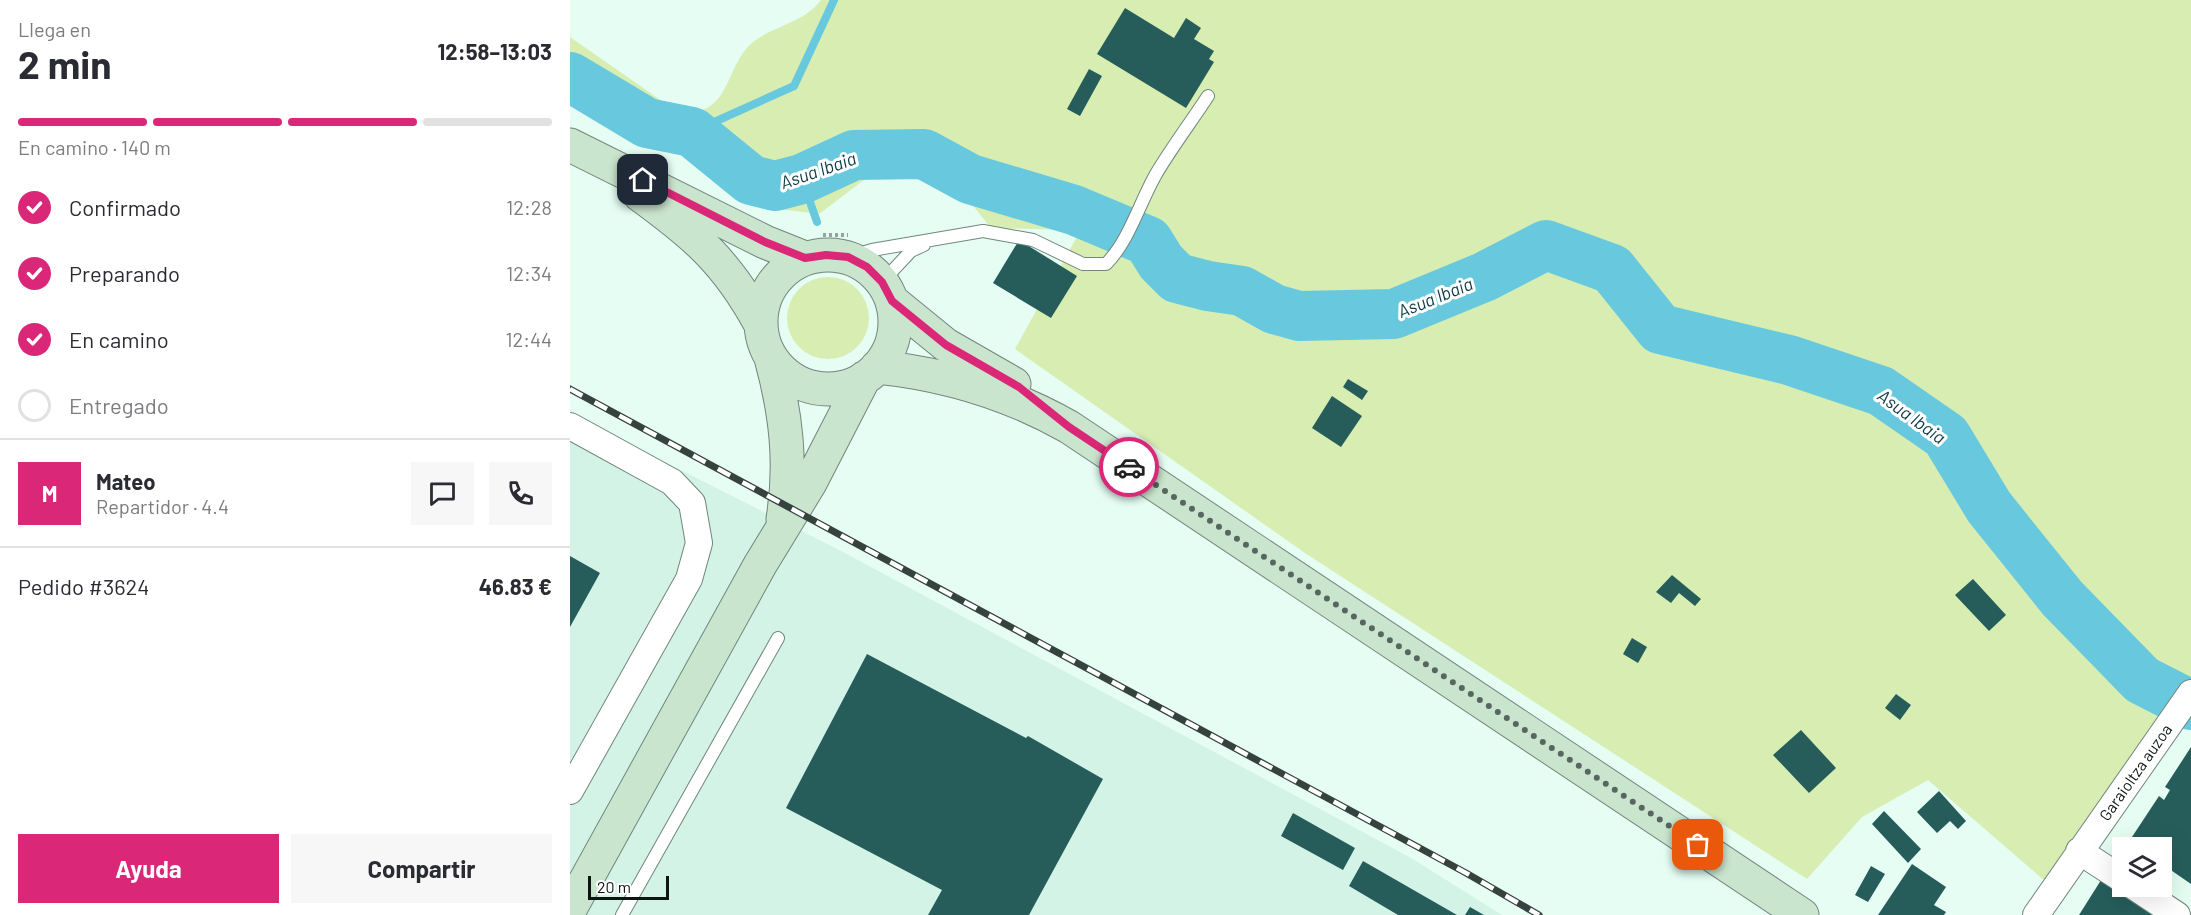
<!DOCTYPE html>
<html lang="es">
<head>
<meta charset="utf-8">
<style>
	body { margin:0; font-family:Barlow,sans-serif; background:#f7f7f7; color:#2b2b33; height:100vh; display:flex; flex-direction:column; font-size:22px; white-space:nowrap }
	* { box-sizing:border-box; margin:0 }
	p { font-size:20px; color:#7c7c81 }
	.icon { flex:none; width:33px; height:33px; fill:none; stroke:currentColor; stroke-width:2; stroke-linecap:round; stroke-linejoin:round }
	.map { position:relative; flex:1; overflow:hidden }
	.sheet { display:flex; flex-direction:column; background:#fff; width:570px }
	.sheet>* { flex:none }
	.fabs { position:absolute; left:1542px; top:837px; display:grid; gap:12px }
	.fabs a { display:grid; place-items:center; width:60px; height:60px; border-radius:0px; background:#fff; box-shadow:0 6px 24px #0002; font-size:30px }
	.scale { position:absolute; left:18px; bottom:15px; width:81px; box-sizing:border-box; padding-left:6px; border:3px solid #0c1512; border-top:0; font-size:16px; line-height:21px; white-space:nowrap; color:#0c1512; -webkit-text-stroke:4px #fff; paint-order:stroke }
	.pin { position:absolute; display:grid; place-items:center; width:51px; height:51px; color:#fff; margin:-26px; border-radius:12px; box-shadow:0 3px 9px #0006 }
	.courier { position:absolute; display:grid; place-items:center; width:60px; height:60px; margin:-30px; border:4px solid #db2777; border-radius:50%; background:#fff; color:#222; box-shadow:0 2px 8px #0007 }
	.overview em { font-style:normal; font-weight:700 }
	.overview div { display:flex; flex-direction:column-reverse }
	.overview { display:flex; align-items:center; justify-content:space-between; height:102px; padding:0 18px }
	h1 { font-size:39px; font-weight:700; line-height:45px }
	.bar { display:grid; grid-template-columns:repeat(4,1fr); gap:9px 6px; align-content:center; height:72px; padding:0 18px }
	.bar i { height:8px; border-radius:4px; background:#e1e1e2 }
	.bar .on { background:#db2777 }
	.bar p { grid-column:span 4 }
	.line { display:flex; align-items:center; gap:15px; padding:0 18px; border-top:2px solid #e1e1e2 }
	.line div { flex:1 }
	.round { display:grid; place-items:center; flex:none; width:63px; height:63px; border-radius:0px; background:#f7f7f7 }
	ol { padding:0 18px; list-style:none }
	li { display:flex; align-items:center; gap:18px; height:66px }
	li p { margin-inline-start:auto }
	li .icon { padding:6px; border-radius:50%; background:#db2777; color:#fff; stroke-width:4 }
	li:last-child { color:#7c7c81 }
	li i { width:33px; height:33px; border:3px solid #e1e1e2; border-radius:50% }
	.button { display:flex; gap:12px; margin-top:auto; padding:12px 18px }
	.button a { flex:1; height:69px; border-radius:0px; background:#db2777; color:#fff; font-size:24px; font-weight:700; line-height:69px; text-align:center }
	.button a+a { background:#f7f7f7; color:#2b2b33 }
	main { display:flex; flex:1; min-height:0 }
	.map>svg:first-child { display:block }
</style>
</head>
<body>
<main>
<section class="sheet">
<div class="overview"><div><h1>2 min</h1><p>Llega en</p></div><em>12:58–13:03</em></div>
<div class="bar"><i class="on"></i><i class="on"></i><i class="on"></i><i></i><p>En camino · 140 m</p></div>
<ol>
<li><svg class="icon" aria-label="check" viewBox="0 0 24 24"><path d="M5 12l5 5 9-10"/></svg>Confirmado<p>12:28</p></li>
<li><svg class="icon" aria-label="check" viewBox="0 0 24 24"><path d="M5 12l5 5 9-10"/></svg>Preparando<p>12:34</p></li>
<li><svg class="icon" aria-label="check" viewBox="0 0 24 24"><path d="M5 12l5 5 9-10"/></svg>En camino<p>12:44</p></li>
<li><i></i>Entregado</li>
</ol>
<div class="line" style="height:108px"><b class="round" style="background:#db2777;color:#fff">M</b><div><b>Mateo</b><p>Repartidor · 4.4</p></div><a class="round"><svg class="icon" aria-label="chat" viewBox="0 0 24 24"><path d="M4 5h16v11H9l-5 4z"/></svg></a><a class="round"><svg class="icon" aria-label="phone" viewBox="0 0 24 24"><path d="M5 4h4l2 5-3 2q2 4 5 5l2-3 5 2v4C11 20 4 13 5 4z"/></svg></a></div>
<div class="line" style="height:78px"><div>Pedido #3624</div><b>46.83 €</b></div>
<div class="button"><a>Ayuda</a><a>Compartir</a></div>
</section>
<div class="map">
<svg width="1621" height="915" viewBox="0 0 1621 915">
	<rect width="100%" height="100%" fill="#e5fdf3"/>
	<path fill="#d3f3e7" d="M0 414 275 553 841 858 932 915H0Z"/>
	<path fill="#d7edb2" d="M251 0H1621V713L1593 732 1474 880 1358 780 1292 817 1237 879 735 553 445 349 509 233 502 230 421 228 385 183 354 163 311 167 249 214 209 209 161 170 0 97V37L99 106C113 111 126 115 139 107 158 95 162 64 177 48 195 27 233 25 251 0Z
		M217 318a41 41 0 1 1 82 0a41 41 0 1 1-82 0Z"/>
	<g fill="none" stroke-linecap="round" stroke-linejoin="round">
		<path stroke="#67c8de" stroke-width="8" d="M122 132 224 86 264 0
			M232 179 247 222"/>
		<path stroke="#67c8de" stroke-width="50" d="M0 77 77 123 122 132 181 180 205 186 232 179 284 155 354 154 400 179 504 210 578 241 591 262 607 278 638 286 672 291 704 309 729 316 824 314 914 277 976 245 1042 269 1090 329 1219 360 1311 391 1376 436 1419 507 1492 598 1572 680 1621 705"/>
	</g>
	<path fill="#265d5b" d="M555 8 604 38 616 18 631 28 624 39 644 51 639 59 644 62 616 108 527 54Z
		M519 69 532 76 510 116 497 109Z
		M449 240 507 276 481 318 423 283Z
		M778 379 798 391 792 400 773 387Z
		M762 396 792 416 771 447 742 428Z
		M0 556 30 573 0 627Z
		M1102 575 1131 599 1125 606 1109 593 1101 603 1086 592Z
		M1403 579 1436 615 1419 631 1385 595Z
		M1062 638 1077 647 1068 663 1053 654Z
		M297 654 456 738 458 736 533 779 459 915H358L372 890 216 808Z
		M1326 694 1341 705 1330 720 1315 708Z
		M1231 730 1266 768 1239 793 1203 755Z
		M1621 747V884L1592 864V848H1572L1560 840 1589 796 1594 800 1600 790 1595 787Z
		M1369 791 1396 821 1388 829 1380 821 1367 833 1347 812Z
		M1314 811 1351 849 1338 863 1302 824Z
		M723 813 785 848 773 870 711 836Z
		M793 861 887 915H828L779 886Z
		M1342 864 1376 887 1364 905 1376 912 1374 915H1308Z
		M1301 866 1315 874 1298 902 1285 895Z
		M1533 877 1594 915H1509Z
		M900 907 914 915H895Z"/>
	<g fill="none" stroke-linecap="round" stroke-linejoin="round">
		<defs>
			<path id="lane" d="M278 257 302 250 413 231 463 240 513 264H536C559 241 569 204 586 174 602 147 621 122 638 96
				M312 282 341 251 354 245
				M52 915 208 638"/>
			<path id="street" d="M0 426 102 482 122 503 129 543 119 579 0 791
				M1509 851 1552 879
				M1563 886 1607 915
				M1466 915 1621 693"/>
			<path id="secondary" d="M0 145 195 242 235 258
				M70 195C126 236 156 261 190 323
				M191 322a67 67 0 1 1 134 0a67 67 0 1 1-134 0Z
				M322 301 376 345 444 384
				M201 358C216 413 222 463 213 519
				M307 367C376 374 439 393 499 427L1232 915
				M0 909 190 565 240 483 294 378"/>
		</defs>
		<use href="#lane" stroke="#70867d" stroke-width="14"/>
		<use href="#street" stroke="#70867d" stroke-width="28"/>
		<use href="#secondary" stroke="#70867d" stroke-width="35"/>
		<path stroke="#92a59d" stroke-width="4" stroke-dasharray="3 3" stroke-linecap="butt" d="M253 235H278"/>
		<use href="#lane" stroke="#fff" stroke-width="12"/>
		<use href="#street" stroke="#fff" stroke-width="26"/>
		<use href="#secondary" stroke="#cae5ce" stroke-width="33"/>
		<defs>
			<path id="rail" d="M0 389 896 873 969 915"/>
		</defs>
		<use href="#rail" stroke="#36423e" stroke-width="7"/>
		<use href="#rail" stroke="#fff" stroke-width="4.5" stroke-dasharray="14" stroke-linecap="butt"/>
	</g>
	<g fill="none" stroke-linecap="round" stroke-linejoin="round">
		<path stroke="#586661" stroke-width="6" stroke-dasharray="0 10.8" d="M559 467 1128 845"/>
		<path stroke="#db2777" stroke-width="8" d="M73 180 195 242 235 258 256 255 278 257 297 267 312 282 322 301 376 345 449 387 499 427 559 467"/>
	</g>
	<g text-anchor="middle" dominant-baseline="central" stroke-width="6" stroke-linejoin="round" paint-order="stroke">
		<g font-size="16" fill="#0c1512" stroke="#fff">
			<text transform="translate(1565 772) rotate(-55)">Garaioltza auzoa</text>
		</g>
		<g font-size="18" font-style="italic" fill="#0c3b44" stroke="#fff">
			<text transform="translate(248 170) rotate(-19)">Asua Ibaia</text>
			<text transform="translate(865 297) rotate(-22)">Asua Ibaia</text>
			<text transform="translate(1342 416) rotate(36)">Asua Ibaia</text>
		</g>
	</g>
</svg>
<div class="fabs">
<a><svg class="icon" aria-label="layers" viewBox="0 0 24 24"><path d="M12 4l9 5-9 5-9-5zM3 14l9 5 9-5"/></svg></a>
</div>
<div class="scale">20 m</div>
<div class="pin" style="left:1128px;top:845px;background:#ea580c"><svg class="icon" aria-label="bag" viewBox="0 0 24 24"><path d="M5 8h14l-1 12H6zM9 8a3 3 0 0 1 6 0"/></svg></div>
<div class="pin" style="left:73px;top:180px;background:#1f2937"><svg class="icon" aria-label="home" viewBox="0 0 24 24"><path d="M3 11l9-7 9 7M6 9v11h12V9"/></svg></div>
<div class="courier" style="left:559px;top:467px"><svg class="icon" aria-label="car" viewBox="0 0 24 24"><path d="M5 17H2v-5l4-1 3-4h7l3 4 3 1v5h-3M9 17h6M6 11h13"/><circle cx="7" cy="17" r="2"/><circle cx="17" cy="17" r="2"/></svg></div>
</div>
</main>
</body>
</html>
